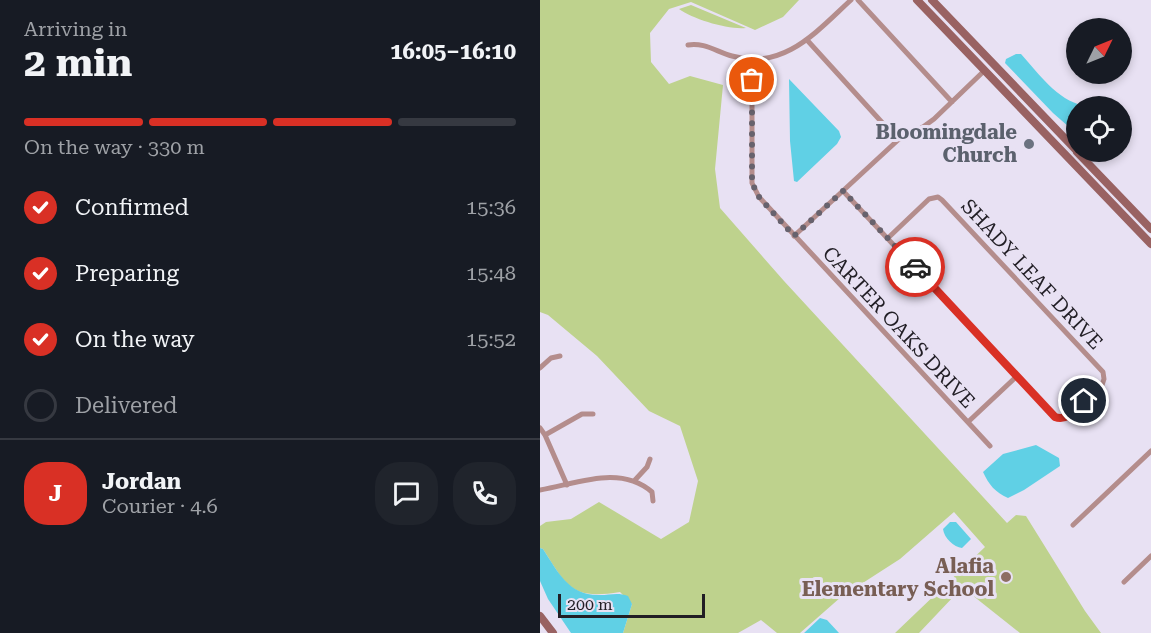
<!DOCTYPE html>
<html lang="en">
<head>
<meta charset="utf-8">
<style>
	body { margin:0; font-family:"Roboto Serif",serif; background:#20242c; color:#f1f3f6; height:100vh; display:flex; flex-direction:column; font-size:22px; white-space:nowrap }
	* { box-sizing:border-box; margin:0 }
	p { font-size:20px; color:#9ea1a6 }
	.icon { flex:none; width:33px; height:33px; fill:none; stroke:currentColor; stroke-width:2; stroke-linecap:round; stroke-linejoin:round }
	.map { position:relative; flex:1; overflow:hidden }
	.panel { display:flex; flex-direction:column; background:#171b24; width:540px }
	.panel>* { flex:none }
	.needle { width:39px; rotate:47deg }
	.buttons { position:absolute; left:526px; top:18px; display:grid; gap:12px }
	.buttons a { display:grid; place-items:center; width:66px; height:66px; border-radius:50%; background:#171b24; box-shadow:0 3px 9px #0003; font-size:30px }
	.scale { position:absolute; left:18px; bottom:15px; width:147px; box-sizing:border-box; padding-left:6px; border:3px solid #211e25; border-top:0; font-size:16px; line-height:21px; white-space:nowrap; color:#211e25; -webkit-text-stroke:4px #e8e1f3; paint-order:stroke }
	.pin { position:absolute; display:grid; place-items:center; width:51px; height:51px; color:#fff; margin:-26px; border:3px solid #fff; border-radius:50%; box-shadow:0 2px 6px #0007 }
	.courier { position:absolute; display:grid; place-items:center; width:60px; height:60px; margin:-30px; border:4px solid #d93025; border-radius:50%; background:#fff; color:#222; box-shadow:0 2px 8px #0007 }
	.summary em { font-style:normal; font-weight:700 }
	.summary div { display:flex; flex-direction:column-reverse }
	.summary { display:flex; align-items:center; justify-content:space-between; height:102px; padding:0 24px }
	h1 { font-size:39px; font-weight:700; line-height:45px }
	.bar { display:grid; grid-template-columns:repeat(4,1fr); gap:9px 6px; align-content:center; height:72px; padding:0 24px }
	.bar i { height:8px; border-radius:4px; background:#363941 }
	.bar .current { background:#d93025 }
	.bar p { grid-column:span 4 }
	.line { display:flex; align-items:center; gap:15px; padding:0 24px; border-top:2px solid #363941 }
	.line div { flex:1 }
	.round { display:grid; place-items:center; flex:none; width:63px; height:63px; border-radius:24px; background:#20242c }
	ol { padding:0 24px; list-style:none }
	li { display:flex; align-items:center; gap:18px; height:66px }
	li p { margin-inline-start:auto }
	li .icon { padding:6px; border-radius:50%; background:#d93025; color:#fff; stroke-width:4 }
	li:last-child { color:#9ea1a6 }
	li i { width:33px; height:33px; border:3px solid #363941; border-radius:50% }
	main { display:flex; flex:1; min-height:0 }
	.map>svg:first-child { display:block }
</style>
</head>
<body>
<main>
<section class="panel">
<div class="summary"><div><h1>2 min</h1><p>Arriving in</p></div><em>16:05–16:10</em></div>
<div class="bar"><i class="current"></i><i class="current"></i><i class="current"></i><i></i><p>On the way · 330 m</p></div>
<ol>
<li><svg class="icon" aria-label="check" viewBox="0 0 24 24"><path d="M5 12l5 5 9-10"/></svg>Confirmed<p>15:36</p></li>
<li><svg class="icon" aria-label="check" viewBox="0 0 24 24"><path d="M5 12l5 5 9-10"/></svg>Preparing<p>15:48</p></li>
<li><svg class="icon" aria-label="check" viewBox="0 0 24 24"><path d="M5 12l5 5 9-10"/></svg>On the way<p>15:52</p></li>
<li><i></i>Delivered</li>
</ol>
<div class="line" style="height:108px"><b class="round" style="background:#d93025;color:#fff">J</b><div><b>Jordan</b><p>Courier · 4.6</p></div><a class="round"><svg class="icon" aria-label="chat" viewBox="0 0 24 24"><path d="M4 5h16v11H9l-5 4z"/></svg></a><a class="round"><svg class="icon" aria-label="phone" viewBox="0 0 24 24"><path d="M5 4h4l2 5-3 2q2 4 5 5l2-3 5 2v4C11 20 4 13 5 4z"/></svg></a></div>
</section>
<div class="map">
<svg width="611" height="633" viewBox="0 0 611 633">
	<rect width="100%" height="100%" fill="#e8e1f3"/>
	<path fill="#bed28d" d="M0 0H259L243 17 215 30 151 2 129 9 110 33 111 62 129 84 150 76 183 85 175 169 180 208 244 281 467 523 476 515 486 516 545 611 561 633H480L427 591 415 595 379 633H355L445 547 414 512 360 559 301 597 260 633H237L221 620 198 633H83L92 604 80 592C32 600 27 587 3 549L0 548V526L6 522 31 519 59 502 121 539 149 522 158 481 140 426 109 411 57 356 8 315 0 312Z
		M151 5 206 28C188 30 153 19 139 9Z"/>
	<path fill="#60d0e5" d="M476 54H481C500 75 516 99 544 106H537V134L513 113 465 63 466 59Z
		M249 79 299 131 301 137 297 144 257 182 254 181 250 141Z
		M496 445 519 458 520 466 484 490 468 498C455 492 449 485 443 472L463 454Z
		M410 522H416L431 539 422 548C414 547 404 538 403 529Z
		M0 548 3 549C18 572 29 596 60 595 70 595 78 592 88 596L92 604 83 633H31L8 599 0 581Z
		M280 618 287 620 299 633H264Z"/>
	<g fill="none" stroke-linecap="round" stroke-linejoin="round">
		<path stroke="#b48d8c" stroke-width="5" d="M318 0 412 102
			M267 40 358 140
			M148 45C164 42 177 52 192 56 244 71 277 31 311 0
			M212 60V183L219 197 450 446
			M303 191 515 417 521 419 527 417 562 385 564 379 563 372 402 200 398 197 389 199 348 238
			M254 236 358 140 383 127 394 119 445 70
			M0 368 11 358 20 356
			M428 422 477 376
			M0 428 5 435 27 485
			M5 435 42 414H53
			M95 480 107 467 110 459
			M0 490C36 484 80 464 112 492L113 501
			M533 525 611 451
			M584 582 611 556"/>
		<path stroke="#996262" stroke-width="8" d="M377 0 611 244
			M392 0 537 151
			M537 152 611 229
			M0 616 13 633"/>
	</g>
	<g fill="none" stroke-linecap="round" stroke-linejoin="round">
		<path stroke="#67626d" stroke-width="6" stroke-dasharray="0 10.8" d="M212 80V183L219 197 254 236 303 191 375 267"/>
		<path stroke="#d93025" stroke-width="8" d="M375 267 515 417C527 422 536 409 544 401"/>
	</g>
	<circle fill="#6b7280" stroke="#e8e1f3" stroke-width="2" cx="489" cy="144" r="6"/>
	<circle fill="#8d6e63" stroke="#e8e1f3" stroke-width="2" cx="466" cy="577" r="6"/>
	<g text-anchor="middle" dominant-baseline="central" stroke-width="6" stroke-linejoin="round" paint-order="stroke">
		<g font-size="20" font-weight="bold" fill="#5b616d" stroke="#e8e1f3" text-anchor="end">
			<text x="477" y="132">Bloomingdale<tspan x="477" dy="23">Church</tspan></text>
		</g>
		<g font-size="20" fill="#211e25" stroke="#e8e1f3">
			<text transform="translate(492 274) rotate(47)">SHADY LEAF DRIVE</text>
			<text transform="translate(359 327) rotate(47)">CARTER OAKS DRIVE</text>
		</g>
		<g font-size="20" font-weight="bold" fill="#785e54" stroke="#e8e1f3" text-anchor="end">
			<text x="454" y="566">Alafia<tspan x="454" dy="23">Elementary School</tspan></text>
		</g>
	</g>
</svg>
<div class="buttons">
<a><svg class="needle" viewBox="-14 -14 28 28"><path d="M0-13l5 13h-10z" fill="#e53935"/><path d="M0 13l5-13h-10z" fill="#9ea1a6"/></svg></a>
<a><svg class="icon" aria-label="locate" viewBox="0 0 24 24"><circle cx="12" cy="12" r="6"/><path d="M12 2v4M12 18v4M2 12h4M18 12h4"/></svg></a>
</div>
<div class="scale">200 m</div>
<div class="pin" style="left:212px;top:80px;background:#ea580c"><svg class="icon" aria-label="bag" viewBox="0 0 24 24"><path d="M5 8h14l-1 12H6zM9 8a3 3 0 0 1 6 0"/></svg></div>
<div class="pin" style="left:544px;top:401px;background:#1f2937"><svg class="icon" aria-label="home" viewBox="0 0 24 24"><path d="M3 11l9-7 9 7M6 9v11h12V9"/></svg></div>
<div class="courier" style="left:375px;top:267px"><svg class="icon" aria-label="car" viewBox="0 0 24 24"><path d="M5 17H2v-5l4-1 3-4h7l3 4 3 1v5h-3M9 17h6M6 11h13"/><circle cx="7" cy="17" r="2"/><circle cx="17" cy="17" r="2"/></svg></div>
</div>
</main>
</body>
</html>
